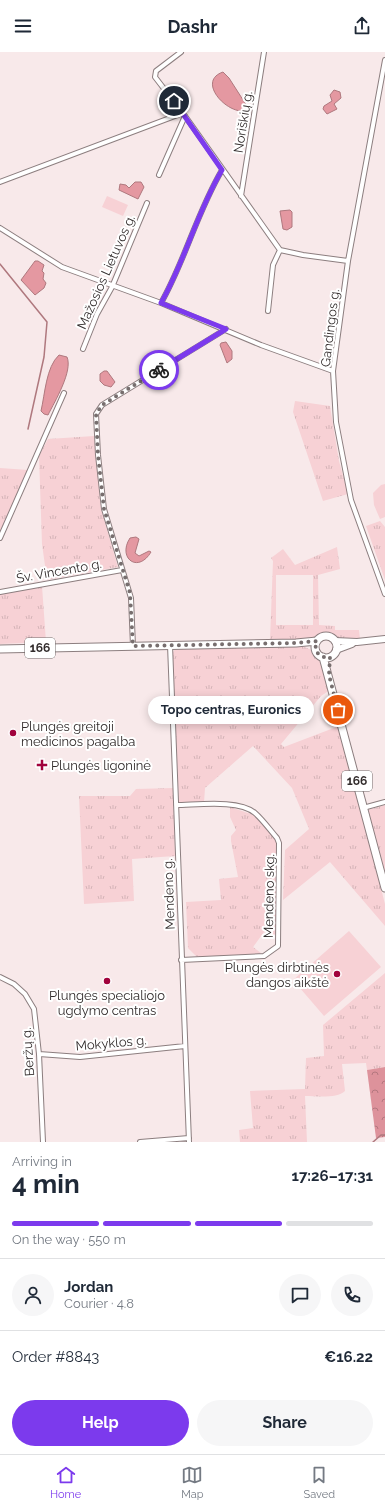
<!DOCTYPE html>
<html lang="en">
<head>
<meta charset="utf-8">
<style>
	body { margin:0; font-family:Raleway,sans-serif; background:#f6f6f7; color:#1f2937; height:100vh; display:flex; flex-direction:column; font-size:15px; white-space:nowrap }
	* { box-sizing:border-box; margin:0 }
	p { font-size:13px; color:#747a83 }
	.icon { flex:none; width:22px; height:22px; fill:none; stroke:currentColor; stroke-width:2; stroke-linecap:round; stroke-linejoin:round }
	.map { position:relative; height:1090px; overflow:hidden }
	.details { display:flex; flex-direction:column; background:#fff; flex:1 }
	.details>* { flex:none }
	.pin { position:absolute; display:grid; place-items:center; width:34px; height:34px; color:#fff; margin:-17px; border:2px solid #fff; border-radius:50%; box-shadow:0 1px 4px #0007 }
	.courier { position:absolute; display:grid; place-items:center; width:40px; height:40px; margin:-20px; border:3px solid #7c3aed; border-radius:50%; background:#fff; color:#222; box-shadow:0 1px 5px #0007 }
	.bubble { position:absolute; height:28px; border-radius:14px; background:#fff; box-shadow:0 2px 10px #0003; font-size:13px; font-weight:700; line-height:28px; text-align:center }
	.overview em { font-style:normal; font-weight:700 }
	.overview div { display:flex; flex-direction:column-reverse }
	.overview { display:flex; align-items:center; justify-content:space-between; height:68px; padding:0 12px }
	h1 { font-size:26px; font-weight:700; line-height:30px }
	.bar { display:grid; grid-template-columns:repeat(4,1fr); gap:6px 4px; align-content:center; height:48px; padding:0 12px }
	.bar i { height:5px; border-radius:3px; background:#e0e1e3 }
	.bar .selected { background:#7c3aed }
	.bar p { grid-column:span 4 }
	.line { display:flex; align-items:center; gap:10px; padding:0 12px; border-top:1px solid #e0e1e3 }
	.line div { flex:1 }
	.round { display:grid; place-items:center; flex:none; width:42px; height:42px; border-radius:21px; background:#f6f6f7 }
	.action { display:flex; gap:8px; margin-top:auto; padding:8px 12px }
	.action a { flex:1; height:46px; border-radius:24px; background:#7c3aed; color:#fff; font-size:16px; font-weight:700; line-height:46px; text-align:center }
	.action a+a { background:#f6f6f7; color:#1f2937 }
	header { display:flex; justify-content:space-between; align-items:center; height:52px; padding:0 12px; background:#fff; font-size:18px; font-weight:700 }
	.tab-bar { display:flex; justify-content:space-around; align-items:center; height:56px; border-top:1px solid #e0e1e3; background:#fff; font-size:11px; color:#747a83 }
	.tab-bar a { display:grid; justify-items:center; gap:2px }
	.tab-bar .selected { color:#7c3aed }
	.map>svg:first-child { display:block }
</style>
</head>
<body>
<header><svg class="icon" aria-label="menu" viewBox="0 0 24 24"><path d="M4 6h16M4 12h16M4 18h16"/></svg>Dashr<svg class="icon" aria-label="share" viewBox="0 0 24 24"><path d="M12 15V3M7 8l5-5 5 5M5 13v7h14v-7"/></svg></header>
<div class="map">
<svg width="385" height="1090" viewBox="0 0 385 1090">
	<defs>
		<pattern id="grass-tufts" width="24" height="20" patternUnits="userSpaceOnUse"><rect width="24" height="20" fill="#f7d1d5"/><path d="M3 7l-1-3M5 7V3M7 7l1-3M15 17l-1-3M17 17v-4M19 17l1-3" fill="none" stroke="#d4b4b7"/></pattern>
		<pattern id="forest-crowns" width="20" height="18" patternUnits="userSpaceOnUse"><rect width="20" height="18" fill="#dd929b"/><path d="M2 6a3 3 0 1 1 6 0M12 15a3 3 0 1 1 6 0" fill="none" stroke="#b4777f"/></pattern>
	</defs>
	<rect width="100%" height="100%" fill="#f8e9ea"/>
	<path fill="url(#grass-tufts)" fill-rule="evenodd" d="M295 349 330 354 339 409 348 442 323 449 293 360Z
		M94 384 101 457 118 515 47 528 42 492 39 404 48 387Z
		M0 416 28 418 0 480Z
		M380 469 385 475V528L366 474Z
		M337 495 340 517 318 523 319 573 335 574V578H359L360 587 344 589 327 582 312 588H270L273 509 271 506 283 497 295 513ZM276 523H313V573H276Z
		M42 534 46 590 0 592V542Z
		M297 593C324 598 323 615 330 638L321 644 281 692 284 695 339 674 385 852V874L330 810 283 848 285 798 309 777 292 736 253 694 205 736 204 751H179L172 602 175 597Z
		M173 736 175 804 132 807 134 849 84 852 79 744H130L136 737Z
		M385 753V823L368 758Z
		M230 755 254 763 277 789 276 882 270 884 264 880 253 895 261 901 259 903 197 905 188 896 186 850 221 848 219 827 238 825 231 789V784L236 778 230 765Z
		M385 921V1015L367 1018 366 1011 342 1012 345 1039C337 1047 316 1044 305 1044L307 1090H240L239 1078 253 1076 250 1039 305 1037 306 1006 324 1004 323 973Z"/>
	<path fill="url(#forest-crowns)" d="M385 1015V1085L376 1086 367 1018Z"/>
	<path fill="#f7d1d5" d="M107 144 128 153 123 164 102 155Z
		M385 432V465L380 467 374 453 373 441 381 433Z
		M349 879 381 915 324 964 293 928Z"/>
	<path fill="#e498a1" stroke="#af787e" d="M223 20 229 26 245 51 247 55 243 59C225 60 197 29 223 20Z
		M334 38 340 40 341 46 334 52 337 57 327 62 323 57 324 54 332 49 330 43Z
		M135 130H141L144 135 138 147 119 138 120 132 126 133 129 136Z
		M290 158 292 160V175L287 178 283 177 280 159Z
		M35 209H38L44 213 42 219 44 221 43 227 46 231 44 236 35 243 21 228Z
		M226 290 232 299V307L227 311 220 293 221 291Z
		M59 303 67 305C73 319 55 349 48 363L44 362 41 359C45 342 46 315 59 303Z
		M104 319H107L115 330 111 335 104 333 100 329V322Z
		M136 485 139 487 135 501 139 504 149 499 151 500C138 522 117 506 130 486Z"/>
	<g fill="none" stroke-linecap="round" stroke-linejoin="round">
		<path stroke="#af787e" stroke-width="1.5" d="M0 212 47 270 44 305 28 377
			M373 1090 381 1083H385"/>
		<defs>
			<path id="street" d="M181 0 156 19 155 25 185 64 280 198 303 203 348 209
				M385 8 348 209 333 319 336 370 351 448 385 542
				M159 123 185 64
				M0 130 183 61
				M241 144 264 0
				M0 176 62 215 161 251 261 293 333 319
				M161 251C185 209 197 160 222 118
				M268 259 273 213 280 198
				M83 297 97 262 112 235 147 151
				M0 486 64 341
				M0 540 122 518
				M170 593 189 1090
				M133 594 131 546 104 457 98 403 96 362 102 353 226 277
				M176 753C196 753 239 747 255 761 263 768 270 778 277 786L279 791 278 894 264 904 181 908
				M363 756 385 750
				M0 925 14 932 25 942 34 957 39 1002 43 1090
				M39 1002 80 1005 185 994
				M140 1090 189 1086"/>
			<path id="secondary" d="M335 589 357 590 385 587
				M336 598 352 592"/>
			<path id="primary" d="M315 595a11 11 0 1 1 22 0a11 11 0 1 1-22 0Z
				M0 597 296 591 317 589
				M323 605 385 836"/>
		</defs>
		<use href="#street" stroke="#8c7e7f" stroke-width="6"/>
		<use href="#secondary" stroke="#8c7e7f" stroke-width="8"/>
		<use href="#primary" stroke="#8c7e7f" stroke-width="9"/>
		<use href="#street" stroke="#fff" stroke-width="4"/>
		<use href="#secondary" stroke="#fff" stroke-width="6"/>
		<use href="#primary" stroke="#fff" stroke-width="7"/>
	</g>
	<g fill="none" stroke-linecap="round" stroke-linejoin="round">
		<path stroke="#776e6e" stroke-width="4" stroke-dasharray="0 7.2" d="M159 318 102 353 96 362 98 403 104 457 130 541 133 594 296 591 317 589C314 596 316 602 323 605H330L329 623 338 658"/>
		<path stroke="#7c3aed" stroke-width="5" d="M159 318 226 277 161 251C185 209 197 160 222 118L174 49"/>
	</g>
	<g fill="#a1023c" stroke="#fff" stroke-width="1.5">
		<circle cx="13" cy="681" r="4"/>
		<path d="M40 707h4v4h4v4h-4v4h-4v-4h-4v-4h4z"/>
		<circle cx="337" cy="922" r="4"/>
		<circle cx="107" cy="929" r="4"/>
	</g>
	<g text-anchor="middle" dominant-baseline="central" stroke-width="4" stroke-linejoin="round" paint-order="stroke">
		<g fill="#fff" stroke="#706b6b" stroke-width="1">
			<rect x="25" y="586" width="30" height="20" rx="3"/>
			<rect x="342" y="719" width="30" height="20" rx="3"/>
		</g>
		<g font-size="12" font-weight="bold" fill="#322c2c">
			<text x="40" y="596">166</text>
			<text x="357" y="729">166</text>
		</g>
		<g font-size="13" fill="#322c2c" stroke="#fff">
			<text transform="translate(243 70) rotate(-81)">Noriškių g.</text>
			<text transform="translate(106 220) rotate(-66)">Mažosios Lietuvos g.</text>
			<text transform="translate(330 276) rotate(-83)">Gandingos g.</text>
			<text transform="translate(59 519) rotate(-10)">Šv. Vincento g.</text>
			<text transform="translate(169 842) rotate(-92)">Mendeno g.</text>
			<text transform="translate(269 844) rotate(-89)">Mendeno skg.</text>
			<text transform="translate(111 991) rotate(-5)">Mokyklos g.</text>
			<text transform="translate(28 1000) rotate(-94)">Beržų g.</text>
		</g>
		<g font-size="13" fill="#322c2c" stroke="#fff" text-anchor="start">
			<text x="21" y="674">Plungės greitoji<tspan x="21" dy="15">medicinos pagalba</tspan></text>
			<text x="51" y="713">Plungės ligoninė</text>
			<text x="329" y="915" text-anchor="end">Plungės dirbtinės<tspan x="329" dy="15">dangos aikštė</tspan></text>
			<text x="107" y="943" text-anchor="middle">Plungės specialiojo<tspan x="107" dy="15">ugdymo centras</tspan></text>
		</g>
	</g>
</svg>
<div class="pin" style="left:338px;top:658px;background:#ea580c"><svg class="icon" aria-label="bag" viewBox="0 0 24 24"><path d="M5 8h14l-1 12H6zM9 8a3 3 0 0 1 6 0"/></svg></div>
<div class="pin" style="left:174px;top:49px;background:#1f2937"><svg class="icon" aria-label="home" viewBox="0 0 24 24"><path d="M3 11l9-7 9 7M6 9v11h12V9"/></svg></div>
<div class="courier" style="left:159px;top:318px"><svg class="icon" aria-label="bike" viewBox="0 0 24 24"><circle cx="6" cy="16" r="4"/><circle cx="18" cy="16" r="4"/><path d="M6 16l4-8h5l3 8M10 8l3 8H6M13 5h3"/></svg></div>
<div class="bubble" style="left:148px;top:644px;width:166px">Topo centras, Euronics</div>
</div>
<section class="details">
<div class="overview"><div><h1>4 min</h1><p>Arriving in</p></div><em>17:26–17:31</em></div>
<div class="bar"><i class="selected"></i><i class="selected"></i><i class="selected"></i><i></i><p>On the way · 550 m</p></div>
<div class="line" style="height:72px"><a class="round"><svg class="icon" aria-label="person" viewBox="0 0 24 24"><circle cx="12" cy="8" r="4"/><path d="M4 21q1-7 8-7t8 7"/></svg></a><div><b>Jordan</b><p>Courier · 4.8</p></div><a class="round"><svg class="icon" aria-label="chat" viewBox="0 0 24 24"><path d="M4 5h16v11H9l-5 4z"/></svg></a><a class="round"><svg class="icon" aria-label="phone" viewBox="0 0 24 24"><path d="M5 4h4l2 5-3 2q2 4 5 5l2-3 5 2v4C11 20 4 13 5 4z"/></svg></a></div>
<div class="line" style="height:52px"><div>Order #8843</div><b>€16.22</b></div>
<div class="action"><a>Help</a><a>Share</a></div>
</section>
<nav class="tab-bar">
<a class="selected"><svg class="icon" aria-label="home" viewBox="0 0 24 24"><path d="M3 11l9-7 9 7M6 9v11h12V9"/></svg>Home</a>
<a><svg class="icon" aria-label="map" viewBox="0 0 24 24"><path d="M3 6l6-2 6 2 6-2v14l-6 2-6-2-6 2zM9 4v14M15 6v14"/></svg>Map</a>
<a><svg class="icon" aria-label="saved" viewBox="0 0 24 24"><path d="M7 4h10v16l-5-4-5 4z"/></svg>Saved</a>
</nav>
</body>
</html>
